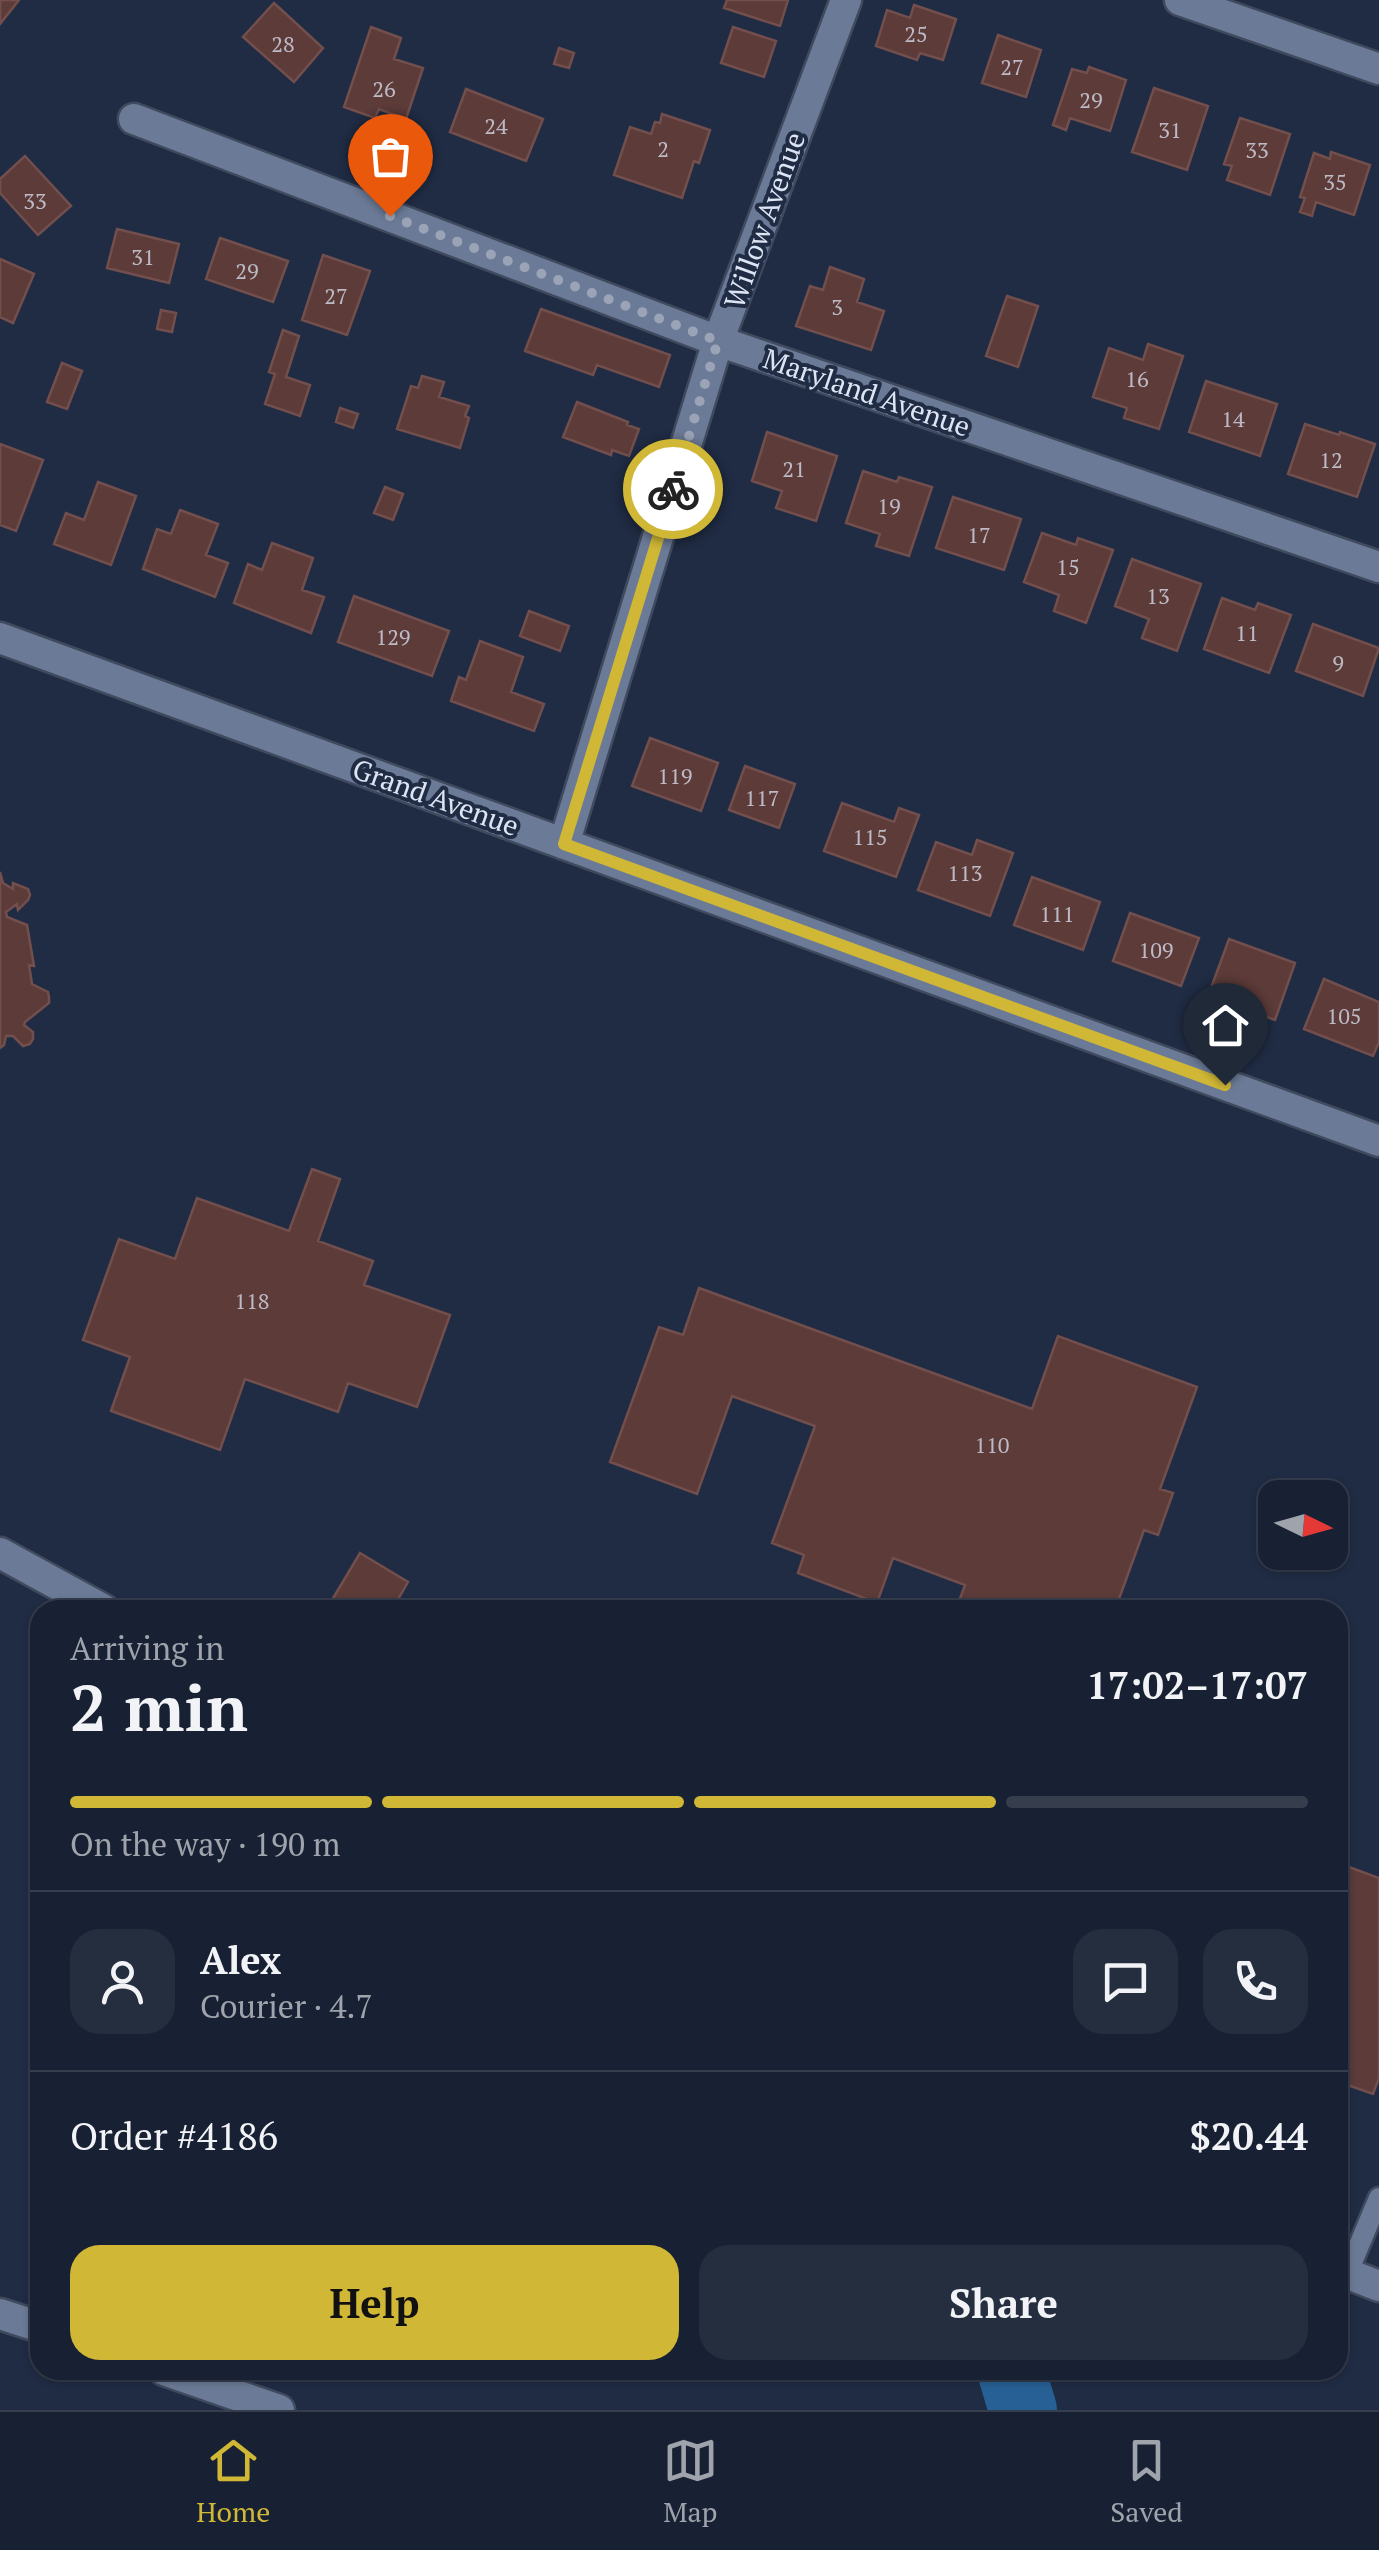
<!DOCTYPE html>
<html lang="en">
<head>
<meta charset="utf-8">
<style>
	body { margin:0; font-family:"PT Serif",serif; background:#252e3f; color:#f1f3f6; height:100vh; display:flex; flex-direction:column; font-size:38px; white-space:nowrap }
	* { box-sizing:border-box; margin:0 }
	p { font-size:32px; color:#9fa3ac }
	.icon { flex:none; width:55px; height:55px; fill:none; stroke:currentColor; stroke-width:2; stroke-linecap:round; stroke-linejoin:round }
	.map { position:relative; flex:1; overflow:hidden }
	.side { position:absolute; left:30px; top:1600px; width:1318px; height:780px; display:flex; flex-direction:column; background:#182133; border-radius:30px; box-shadow:0 2px 8px #0004,0 0 0 2px #363e4e }
	.side>* { flex:none }
	.needle { width:65px; rotate:95deg }
	.fabs { position:absolute; left:1258px; top:1480px; display:grid; gap:20px }
	.fabs a { display:grid; place-items:center; width:90px; height:90px; border-radius:20px; background:#182133; box-shadow:0 2px 8px #0004,0 0 0 2px #363e4e; font-size:50px }
	.pin { position:absolute; display:grid; place-items:center; width:85px; height:85px; color:#fff; margin:-102px -42px; border-radius:50% 50% 50% 0; rotate:-45deg; box-shadow:0 0 10px #0007 }
	.pin .icon { rotate:45deg }
	.courier { position:absolute; display:grid; place-items:center; width:100px; height:100px; margin:-50px; border:8px solid #d0b736; border-radius:50%; background:#fff; color:#222; box-shadow:0 2px 12px #0007 }
	.summary em { font-style:normal; font-weight:600 }
	.summary div { display:flex; flex-direction:column-reverse }
	.summary { display:flex; align-items:center; justify-content:space-between; height:170px; padding:0 40px }
	h1 { font-size:65px; font-weight:600; line-height:75px }
	.bar { display:grid; grid-template-columns:repeat(4,1fr); gap:15px 10px; align-content:center; height:120px; padding:0 40px }
	.bar i { height:12px; border-radius:8px; background:#363e4e }
	.bar .on { background:#d0b736 }
	.bar p { grid-column:span 4 }
	.line { display:flex; align-items:center; gap:25px; padding:0 40px; border-top:2px solid #363e4e }
	.line div { flex:1 }
	.round { display:grid; place-items:center; flex:none; width:105px; height:105px; border-radius:30px; background:#252e3f }
	.button { display:flex; gap:20px; margin-top:auto; padding:20px 40px }
	.button a { flex:1; height:115px; border-radius:30px; background:#d0b736; color:#111; font-size:40px; font-weight:600; line-height:115px; text-align:center }
	.button a+a { background:#252e3f; color:#f1f3f6 }
	.menu { display:flex; justify-content:space-around; align-items:center; height:140px; border-top:2px solid #363e4e; background:#182133; font-size:28px; color:#9fa3ac }
	.menu a { display:grid; justify-items:center; gap:5px }
	.menu .on { color:#d0b736 }
	.map>svg:first-child { display:block }
</style>
</head>
<body>
<div class="map">
<svg width="1379" height="2410" viewBox="0 0 1379 2410">
	<rect width="100%" height="100%" fill="#202c44"/>
	<g fill="none" stroke-linecap="round" stroke-linejoin="round">
		<path stroke="#276094" stroke-width="68" d="M1011 2370 1023 2410"/>
	</g>
	<path fill="#5c3b39" stroke="#724f4d" stroke-width="2.5" d="M0 0H19L0 24Z
		M727 0H788L780 26 724 8Z
		M274 3 323 48 294 82 243 37Z
		M914 5 956 19 943 60 920 53 917 60 876 46 887 10 910 18Z
		M371 27 401 38 394 59 423 68 406 119 379 109 375 118 344 107Z
		M733 27 776 41 764 77 721 63Z
		M998 35 1041 50 1026 97 982 83Z
		M559 48 574 53 569 68 554 64Z
		M1089 67 1126 80 1110 131 1070 118 1066 130 1053 125 1072 69 1087 73Z
		M1154 88 1208 106 1187 170 1132 152Z
		M466 89 543 119 526 161 450 132Z
		M662 114 710 130 699 163 694 161 682 198 614 175 630 127 651 134 655 122 660 123Z
		M1240 118 1290 134 1270 195 1227 180 1232 166 1224 164Z
		M1331 152 1370 165 1354 215 1316 202 1312 216 1300 212 1305 198 1300 197 1314 153 1330 159Z
		M25 156 71 206 38 235 0 193V179Z
		M117 229 179 244 169 283 107 268Z
		M220 238 288 261 273 302 206 279Z
		M323 255 370 271 347 335 302 320Z
		M0 259 34 274 13 323 0 317Z
		M830 267 864 279 857 302 884 311 871 350 796 326 810 286 823 290Z
		M1007 296 1038 306 1018 367 986 356Z
		M541 309 670 355 659 387 597 365 593 375 525 351Z
		M161 310 176 313 172 332 157 329Z
		M283 330 299 336 286 377 310 385 300 416 265 404 275 374 269 372Z
		M1148 344 1183 356 1159 429 1124 418 1127 408 1093 397 1109 348 1143 360Z
		M62 363 82 371 67 409 47 402Z
		M422 376 444 382 439 397 469 406 465 416 469 418 460 448 397 429 411 386 418 388Z
		M1206 381 1277 404 1260 456 1189 432Z
		M577 402 628 422 627 425 639 429 629 456 612 450 611 455 563 437Z
		M340 408 358 414 353 428 336 422Z
		M1305 424 1339 435 1340 432 1375 444 1357 497 1288 474Z
		M767 432 837 456 816 521 776 508 782 491 752 481Z
		M0 444 43 460 16 531 0 525Z
		M863 471 897 482 899 477 932 487 909 556 876 546 880 534 846 523Z
		M98 482 136 496 111 565 54 544 66 513 84 520Z
		M385 487 403 494 393 520 374 513Z
		M953 497 1021 519 1004 570 936 548Z
		M180 510 218 524 206 555 228 563 215 597 143 569 157 529 171 534Z
		M1042 533 1076 545 1078 538 1113 550 1086 623 1054 611 1059 595 1024 582Z
		M272 543 313 558 302 590 324 597 311 633 234 603 248 564 262 570Z
		M1132 559 1201 584 1177 651 1142 638 1149 619 1115 606Z
		M354 596 449 631 432 676 338 642Z
		M1222 598 1255 610 1258 603 1291 615 1269 673 1204 649Z
		M529 611 569 626 560 651 520 636Z
		M1313 624 1379 648 1363 696 1296 671Z
		M480 641 523 657 511 692 544 704 534 731 451 701 459 677 466 680Z
		M650 738 718 763 701 811 632 786Z
		M745 766 795 784 779 828 729 810Z
		M842 803 894 822 899 808 919 815 896 877 824 851Z
		M977 840 1013 853 990 916 918 890 936 842 972 855Z
		M0 872 3 883 13 889V883L28 889 30 895 28 900 18 910 17 904 6 912 7 917 27 925 34 966 29 965 32 984 48 992 49 997V1003L25 1022 24 1025 33 1032V1039L30 1044 23 1046 13 1036H6L4 1045 0 1048Z
		M1032 877 1100 902 1083 950 1014 925Z
		M1130 913 1199 938 1181 986 1113 961Z
		M1229 939 1295 963 1275 1020 1241 1008 1245 1000 1211 988Z
		M1324 979 1379 1002V1042L1373 1056 1304 1029Z
		M312 1169 340 1179 318 1241 373 1261 364 1285 450 1315 417 1407 348 1383 338 1412 245 1379 220 1450 111 1411 130 1357 83 1340 119 1239 175 1259 197 1198 289 1231Z
		M699 1288 1032 1409 1058 1336 1197 1387 1160 1489 1173 1493 1158 1535 1144 1530 1115 1610H974L958 1604 965 1585 893 1558 877 1603 798 1573 804 1555 772 1543 815 1426 732 1396 697 1494 610 1462 659 1327 683 1335Z
		M360 1553 408 1582 392 1610H326Z
		M1338 1863 1379 1878V2078L1373 2094 1342 2083 1338 2097Z"/>
	<g fill="none" stroke-linecap="round" stroke-linejoin="round">
		<defs>
			<path id="lane" d="M1347 2274 1379 2198"/>
			<path id="street" d="M1180 0 1379 69
				M134 119 718 341 1379 567
				M0 638 1379 1141
				M564 844 718 341 846 0
				M0 1553 104 1610
				M1338 2270 1379 2286
				M0 2314 40 2327
				M164 2370 279 2410"/>
		</defs>
		<use href="#lane" stroke="#404a5e" stroke-width="25"/>
		<use href="#street" stroke="#404a5e" stroke-width="35"/>
		<use href="#lane" stroke="#6b7a96" stroke-width="20"/>
		<use href="#street" stroke="#6b7a96" stroke-width="30"/>
	</g>
	<g fill="none" stroke-linecap="round" stroke-linejoin="round">
		<path stroke="#9ba4b7" stroke-width="10" stroke-dasharray="0 18" d="M390 216 718 341 673 489"/>
		<path stroke="#d0b736" stroke-width="12" d="M673 489 564 844 1225 1085"/>
	</g>
	<g text-anchor="middle" dominant-baseline="central" stroke-width="8" stroke-linejoin="round" paint-order="stroke">
		<g font-size="22" fill="#bdbac6">
			<text x="916" y="33">25</text>
			<text x="283" y="43">28</text>
			<text x="1012" y="66">27</text>
			<text x="384" y="88">26</text>
			<text x="1091" y="99">29</text>
			<text x="496" y="125">24</text>
			<text x="1170" y="129">31</text>
			<text x="663" y="148">2</text>
			<text x="1257" y="149">33</text>
			<text x="1335" y="181">35</text>
			<text x="35" y="200">33</text>
			<text x="143" y="256">31</text>
			<text x="247" y="270">29</text>
			<text x="336" y="295">27</text>
			<text x="837" y="306">3</text>
			<text x="1137" y="378">16</text>
			<text x="1233" y="418">14</text>
			<text x="1331" y="459">12</text>
			<text x="794" y="468">21</text>
			<text x="889" y="505">19</text>
			<text x="979" y="534">17</text>
			<text x="1068" y="566">15</text>
			<text x="1158" y="595">13</text>
			<text x="1247" y="632">11</text>
			<text x="393" y="636">129</text>
			<text x="1338" y="662">9</text>
			<text x="675" y="775">119</text>
			<text x="762" y="797">117</text>
			<text x="870" y="836">115</text>
			<text x="965" y="872">113</text>
			<text x="1057" y="913">111</text>
			<text x="1156" y="949">109</text>
			<text x="1344" y="1015">105</text>
			<text x="252" y="1300">118</text>
			<text x="992" y="1444">110</text>
		</g>
		<g font-size="28" fill="#dde5f5" stroke="#202c44">
			<text transform="translate(764 220) rotate(-70)">Willow Avenue</text>
			<text transform="translate(867 392) rotate(19)">Maryland Avenue</text>
			<text transform="translate(436 797) rotate(20)">Grand Avenue</text>
		</g>
	</g>
</svg>
<div class="fabs">
<a><svg class="needle" viewBox="-14 -14 28 28"><path d="M0-13l5 13h-10z" fill="#e53935"/><path d="M0 13l5-13h-10z" fill="#9fa3ac"/></svg></a>
</div>
<div class="pin" style="left:390px;top:216px;background:#ea580c"><svg class="icon" aria-label="bag" viewBox="0 0 24 24"><path d="M5 8h14l-1 12H6zM9 8a3 3 0 0 1 6 0"/></svg></div>
<div class="pin" style="left:1225px;top:1085px;background:#1f2937"><svg class="icon" aria-label="home" viewBox="0 0 24 24"><path d="M3 11l9-7 9 7M6 9v11h12V9"/></svg></div>
<div class="courier" style="left:673px;top:489px"><svg class="icon" aria-label="bike" viewBox="0 0 24 24"><circle cx="6" cy="16" r="4"/><circle cx="18" cy="16" r="4"/><path d="M6 16l4-8h5l3 8M10 8l3 8H6M13 5h3"/></svg></div>
<section class="side">
<div class="summary"><div><h1>2 min</h1><p>Arriving in</p></div><em>17:02–17:07</em></div>
<div class="bar"><i class="on"></i><i class="on"></i><i class="on"></i><i></i><p>On the way · 190 m</p></div>
<div class="line" style="height:180px"><a class="round"><svg class="icon" aria-label="person" viewBox="0 0 24 24"><circle cx="12" cy="8" r="4"/><path d="M4 21q1-7 8-7t8 7"/></svg></a><div><b>Alex</b><p>Courier · 4.7</p></div><a class="round"><svg class="icon" aria-label="chat" viewBox="0 0 24 24"><path d="M4 5h16v11H9l-5 4z"/></svg></a><a class="round"><svg class="icon" aria-label="phone" viewBox="0 0 24 24"><path d="M5 4h4l2 5-3 2q2 4 5 5l2-3 5 2v4C11 20 4 13 5 4z"/></svg></a></div>
<div class="line" style="height:130px"><div>Order #4186</div><b>$20.44</b></div>
<div class="button"><a>Help</a><a>Share</a></div>
</section>
</div>
<nav class="menu">
<a class="on"><svg class="icon" aria-label="home" viewBox="0 0 24 24"><path d="M3 11l9-7 9 7M6 9v11h12V9"/></svg>Home</a>
<a><svg class="icon" aria-label="map" viewBox="0 0 24 24"><path d="M3 6l6-2 6 2 6-2v14l-6 2-6-2-6 2zM9 4v14M15 6v14"/></svg>Map</a>
<a><svg class="icon" aria-label="saved" viewBox="0 0 24 24"><path d="M7 4h10v16l-5-4-5 4z"/></svg>Saved</a>
</nav>
</body>
</html>
